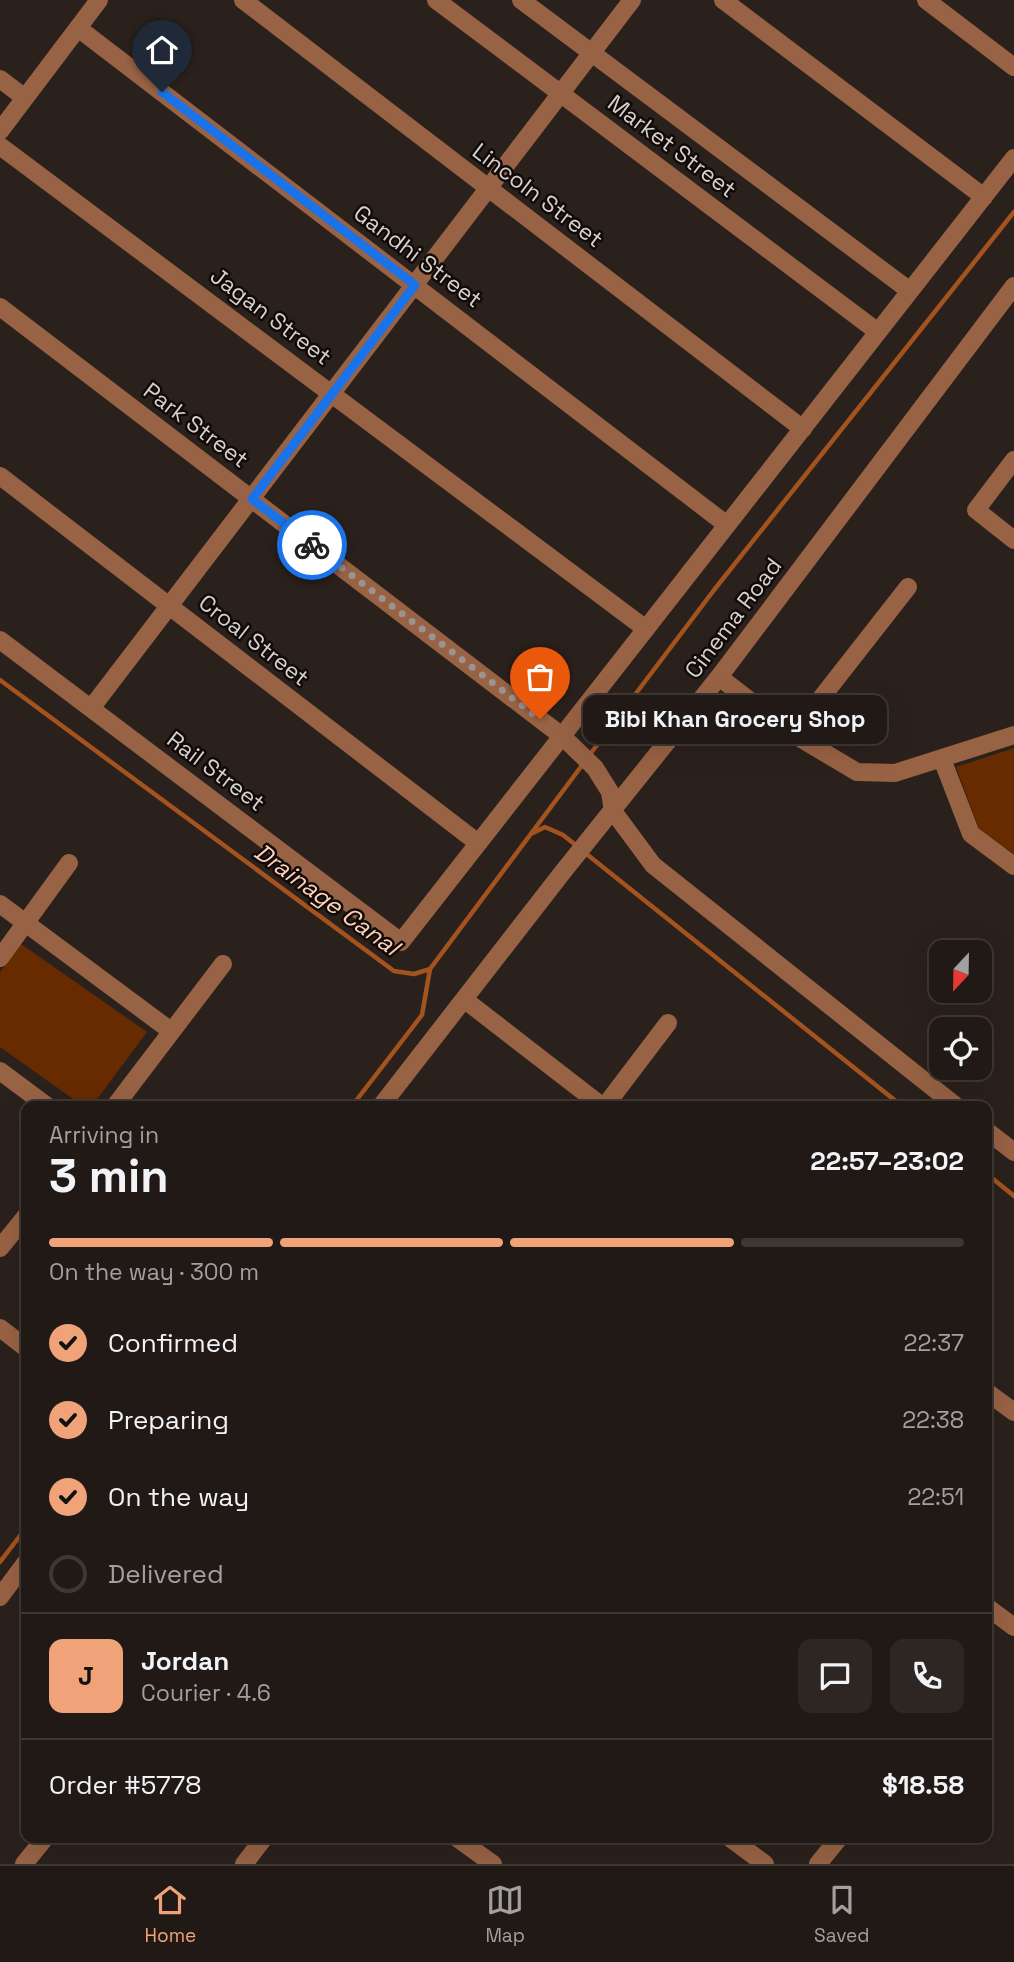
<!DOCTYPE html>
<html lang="en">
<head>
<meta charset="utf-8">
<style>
	body { margin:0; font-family:"Space Grotesk",sans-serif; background:#2d2622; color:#f1f3f6; height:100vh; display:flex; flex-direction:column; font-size:26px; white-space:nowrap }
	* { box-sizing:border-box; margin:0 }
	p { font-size:23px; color:#a2a0a0 }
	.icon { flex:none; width:38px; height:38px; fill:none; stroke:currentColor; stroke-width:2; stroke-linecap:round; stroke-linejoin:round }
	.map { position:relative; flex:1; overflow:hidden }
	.panel { position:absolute; left:21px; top:1101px; width:971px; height:742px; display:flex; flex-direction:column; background:#201915; border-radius:14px; box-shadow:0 7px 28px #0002,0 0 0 2px #3d3834 }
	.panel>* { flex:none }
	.needle { width:46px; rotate:202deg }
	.controls { position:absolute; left:929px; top:940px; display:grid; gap:14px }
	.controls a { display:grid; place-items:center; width:63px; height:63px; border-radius:14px; background:#201915; box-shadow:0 7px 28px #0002,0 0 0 2px #3d3834; font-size:35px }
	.pin { position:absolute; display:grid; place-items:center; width:60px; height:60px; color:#fff; margin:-72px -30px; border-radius:50% 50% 50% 0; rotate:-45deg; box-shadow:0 0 7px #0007 }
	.pin .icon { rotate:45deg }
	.courier { position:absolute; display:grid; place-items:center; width:70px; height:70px; margin:-35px; border:5px solid #1a73e8; border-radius:50%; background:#fff; color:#222; box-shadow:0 2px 9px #0007 }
	.bubble { position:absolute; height:49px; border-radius:14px; background:#201915; box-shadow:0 7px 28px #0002,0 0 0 2px #3d3834; font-size:23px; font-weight:700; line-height:49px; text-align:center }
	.head em { font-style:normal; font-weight:700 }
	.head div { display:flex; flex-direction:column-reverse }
	.head { display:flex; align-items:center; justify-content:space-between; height:119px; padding:0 28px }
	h1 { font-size:46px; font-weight:700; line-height:52px }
	.bar { display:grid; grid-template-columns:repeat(4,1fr); gap:10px 7px; align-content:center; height:84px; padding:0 28px }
	.bar i { height:9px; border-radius:5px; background:#3d3834 }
	.bar .on { background:#f0a378 }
	.bar p { grid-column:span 4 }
	.line { display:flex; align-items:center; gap:18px; padding:0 28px; border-top:2px solid #3d3834 }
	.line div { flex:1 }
	.round { display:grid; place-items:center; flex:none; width:74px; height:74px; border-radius:14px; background:#2d2622 }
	ol { padding:0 28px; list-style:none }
	li { display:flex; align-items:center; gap:21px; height:77px }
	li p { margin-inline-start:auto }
	li .icon { padding:7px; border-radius:50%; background:#f0a378; color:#111; stroke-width:4 }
	li:last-child { color:#a2a0a0 }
	li i { width:38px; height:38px; border:4px solid #3d3834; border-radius:50% }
	.tabs { display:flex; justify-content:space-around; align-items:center; height:98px; border-top:2px solid #3d3834; background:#201915; font-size:19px; color:#a2a0a0 }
	.tabs a { display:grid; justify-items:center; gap:4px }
	.tabs .on { color:#f0a378 }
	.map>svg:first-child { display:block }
</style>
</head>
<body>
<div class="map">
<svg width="1014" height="1864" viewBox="0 0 1014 1864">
	<rect width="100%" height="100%" fill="#2b211c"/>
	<path fill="#682b00" d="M1014 748V854L979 829 956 767Z
		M21 944 147 1032 92 1106H83L0 1047V972Z"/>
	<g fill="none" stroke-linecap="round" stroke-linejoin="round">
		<path stroke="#a4531f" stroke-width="4.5" d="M0 680 394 971 414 974 430 969 583 764
			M588 757 714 590 1014 212
			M533 833 545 827 563 835 577 846
			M584 852 902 1106
			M352 1106 422 1015 430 969
			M987 1174 1014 1196
			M0 1562 26 1528"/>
		<path stroke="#986244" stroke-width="18" d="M243 0 803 429
			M436 0 878 332
			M521 0 910 291
			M723 0 984 197
			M926 0 1014 67
			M78 28 727 525
			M0 79 25 98
			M0 131 99 0
			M0 146 646 629
			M0 307 562 736 595 768 610 792 613 811 653 865 956 1106
			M1014 460 976 510 1014 540
			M0 476 478 843
			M0 640 401 942 1014 158
			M719 677 793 734 857 772 895 773 1014 735
			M92 707 632 0
			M793 734 908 587
			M942 759 971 834 1014 866
			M0 904 171 1031
			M0 958 69 863
			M465 1000 602 1106
			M0 1071 47 1106
			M115 1106 223 964
			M381 1106 562 873 719 677 1014 286
			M605 1106 668 1023
			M987 1131 1014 1152
			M0 1248 26 1216
			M0 1328 26 1348
			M987 1392 1014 1412
			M0 1597 26 1562
			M987 1607 1014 1627
			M457 1838 493 1864
			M730 1838 765 1864
			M24 1864 45 1838
			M244 1864 264 1838
			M818 1864 839 1838"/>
	</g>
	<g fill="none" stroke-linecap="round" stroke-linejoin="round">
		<path stroke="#9b938f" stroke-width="7" stroke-dasharray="0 12.6" d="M312 545 540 719"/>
		<path stroke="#1a73e8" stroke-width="9" d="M162 92 415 285 252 499 312 545"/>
	</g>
	<g text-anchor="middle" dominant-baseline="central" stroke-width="5" stroke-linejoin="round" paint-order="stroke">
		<g font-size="23" fill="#d7d1cd" stroke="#100b09">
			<text transform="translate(672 146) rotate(37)">Market Street</text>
			<text transform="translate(538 195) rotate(37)">Lincoln Street</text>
			<text transform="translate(418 256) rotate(37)">Gandhi Street</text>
			<text transform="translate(271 316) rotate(37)">Jagan Street</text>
			<text transform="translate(196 425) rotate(37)">Park Street</text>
			<text transform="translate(733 618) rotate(-53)">Cinema Road</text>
			<text transform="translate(254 640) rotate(38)">Croal Street</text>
			<text transform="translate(216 771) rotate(37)">Rail Street</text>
		</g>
		<g font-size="24" font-style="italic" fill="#ffd1b8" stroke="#100b09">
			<text transform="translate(327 899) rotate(36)">Drainage Canal</text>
		</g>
	</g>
</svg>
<div class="controls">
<a><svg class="needle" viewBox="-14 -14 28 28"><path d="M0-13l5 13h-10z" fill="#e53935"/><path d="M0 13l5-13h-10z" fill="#a2a0a0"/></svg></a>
<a><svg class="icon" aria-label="locate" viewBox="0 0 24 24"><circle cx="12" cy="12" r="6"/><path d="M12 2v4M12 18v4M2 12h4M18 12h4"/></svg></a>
</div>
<div class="pin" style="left:540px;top:719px;background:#ea580c"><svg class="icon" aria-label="bag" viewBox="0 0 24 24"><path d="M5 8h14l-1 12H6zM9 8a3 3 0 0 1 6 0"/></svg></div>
<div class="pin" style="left:162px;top:92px;background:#1f2937"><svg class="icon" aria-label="home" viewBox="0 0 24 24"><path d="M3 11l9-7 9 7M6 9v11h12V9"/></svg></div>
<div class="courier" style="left:312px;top:545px"><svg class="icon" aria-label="bike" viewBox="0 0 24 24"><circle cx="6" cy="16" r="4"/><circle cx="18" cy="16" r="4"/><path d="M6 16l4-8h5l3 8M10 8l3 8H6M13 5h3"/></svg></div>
<div class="bubble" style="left:583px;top:695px;width:304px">Bibi Khan Grocery Shop</div>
<section class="panel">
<div class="head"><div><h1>3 min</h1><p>Arriving in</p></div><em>22:57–23:02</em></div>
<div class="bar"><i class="on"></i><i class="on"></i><i class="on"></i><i></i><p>On the way · 300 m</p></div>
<ol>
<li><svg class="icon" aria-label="check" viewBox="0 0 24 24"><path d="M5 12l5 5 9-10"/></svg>Confirmed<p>22:37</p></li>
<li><svg class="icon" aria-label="check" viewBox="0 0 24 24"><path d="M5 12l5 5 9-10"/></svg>Preparing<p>22:38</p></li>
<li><svg class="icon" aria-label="check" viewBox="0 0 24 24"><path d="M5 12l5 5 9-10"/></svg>On the way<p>22:51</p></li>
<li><i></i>Delivered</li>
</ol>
<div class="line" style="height:126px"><b class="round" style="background:#f0a378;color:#111">J</b><div><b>Jordan</b><p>Courier · 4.6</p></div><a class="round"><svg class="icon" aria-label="chat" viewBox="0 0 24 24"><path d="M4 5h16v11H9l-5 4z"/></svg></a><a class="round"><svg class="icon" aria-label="phone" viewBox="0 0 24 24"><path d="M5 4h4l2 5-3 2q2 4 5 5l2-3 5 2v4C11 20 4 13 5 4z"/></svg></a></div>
<div class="line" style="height:91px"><div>Order #5778</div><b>$18.58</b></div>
</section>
</div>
<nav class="tabs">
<a class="on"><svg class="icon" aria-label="home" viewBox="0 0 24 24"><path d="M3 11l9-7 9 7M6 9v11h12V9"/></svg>Home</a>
<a><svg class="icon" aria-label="map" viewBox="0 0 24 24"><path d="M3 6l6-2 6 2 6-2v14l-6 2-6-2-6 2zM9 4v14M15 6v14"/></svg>Map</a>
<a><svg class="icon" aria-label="saved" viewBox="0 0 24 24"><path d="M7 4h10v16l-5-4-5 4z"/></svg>Saved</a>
</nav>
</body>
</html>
